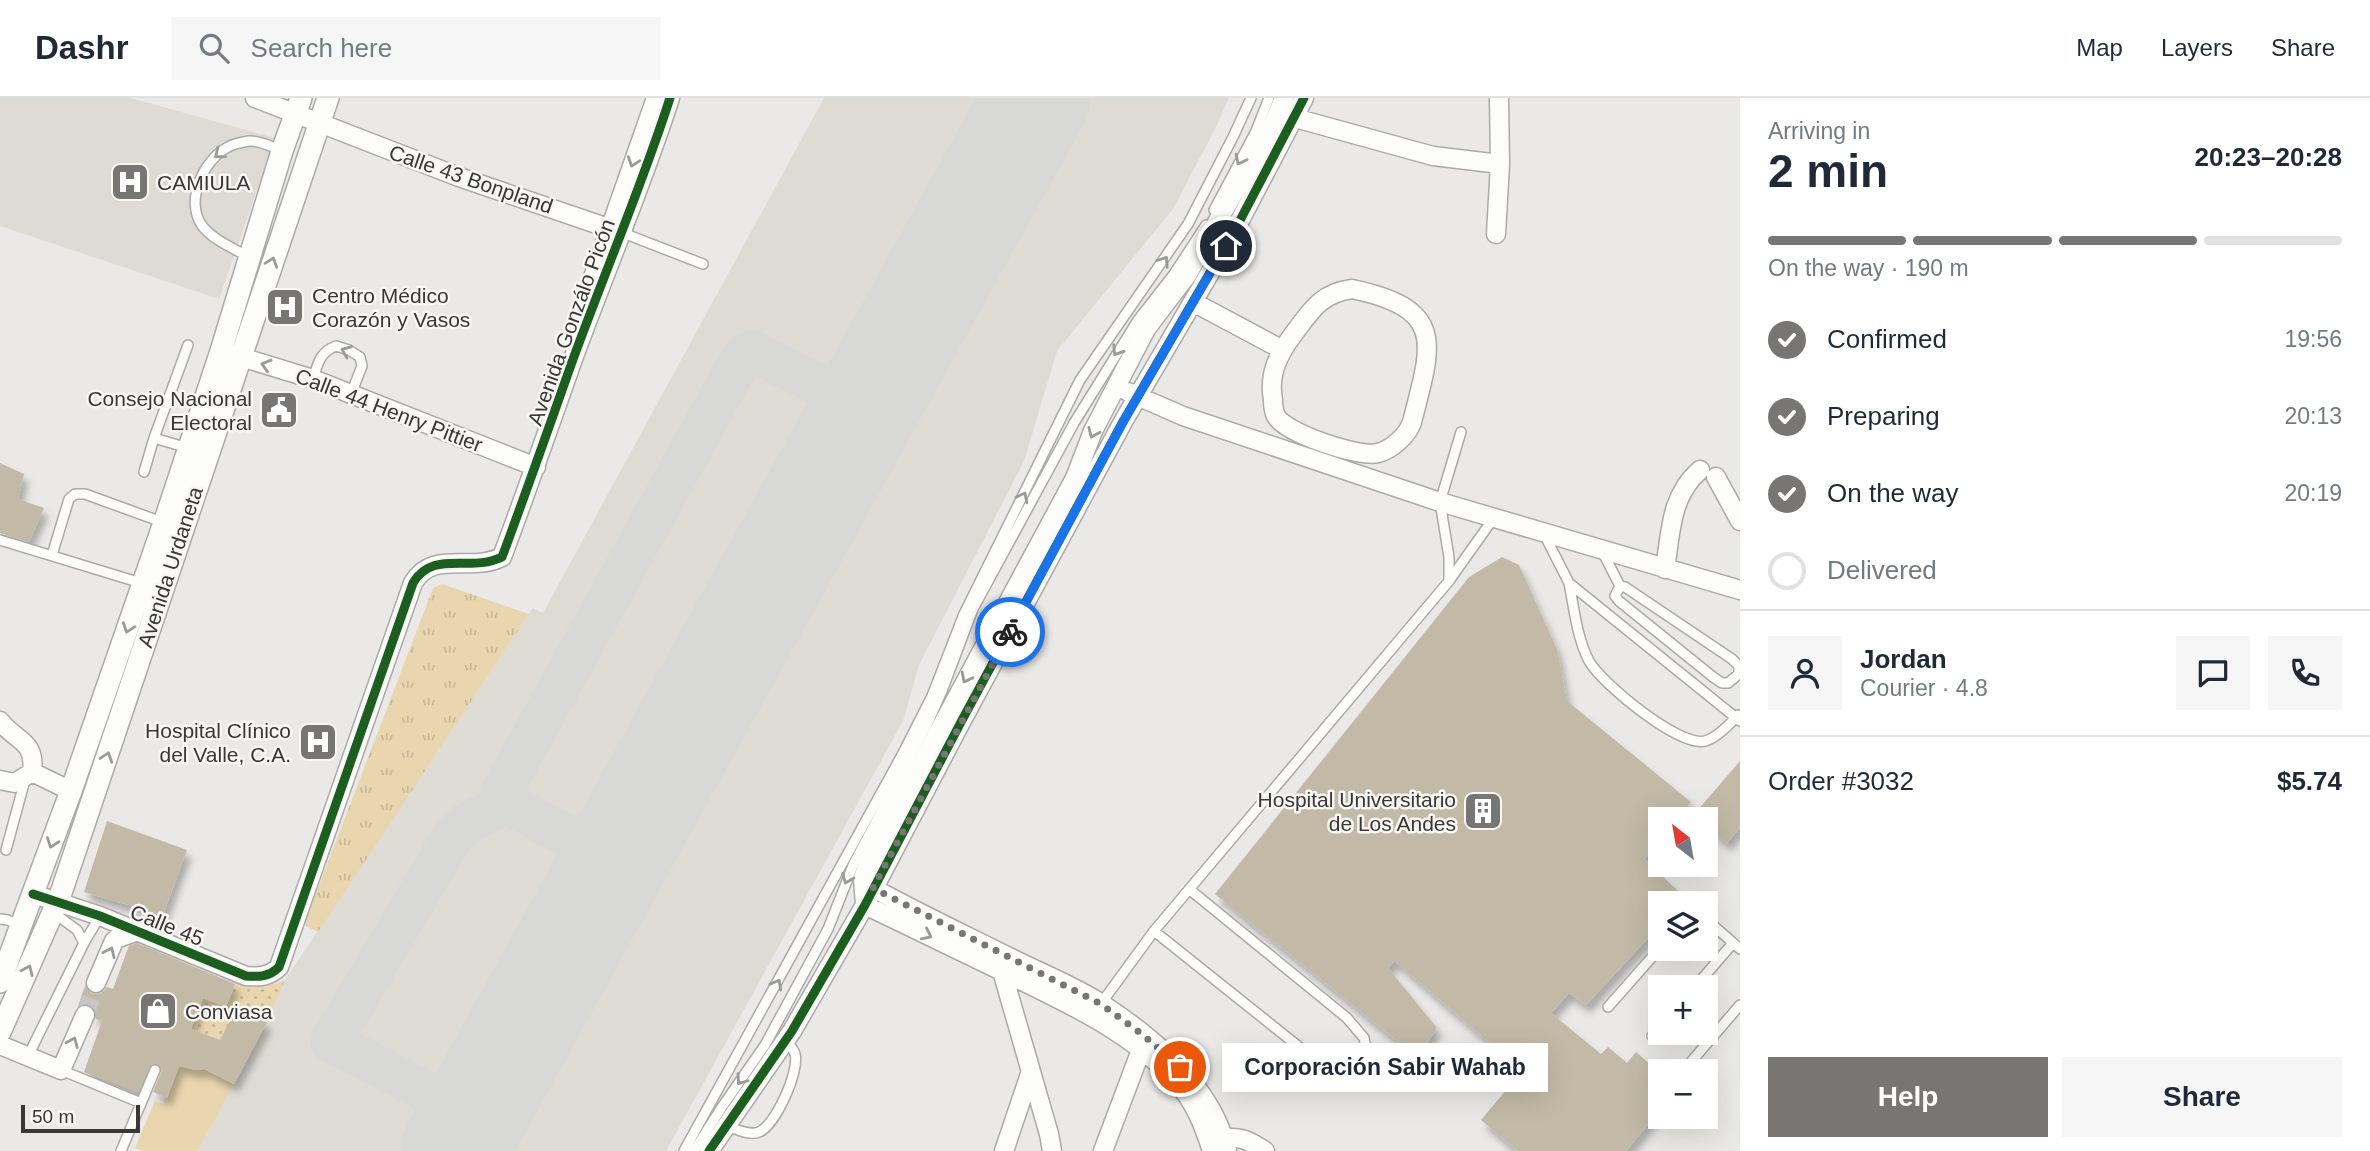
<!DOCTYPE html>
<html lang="en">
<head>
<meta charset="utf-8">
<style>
	body { margin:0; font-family:Arial,sans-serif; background:#f6f6f7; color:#1f2937; height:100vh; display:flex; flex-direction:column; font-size:26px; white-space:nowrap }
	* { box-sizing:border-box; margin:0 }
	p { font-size:23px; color:#747a83 }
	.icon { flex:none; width:38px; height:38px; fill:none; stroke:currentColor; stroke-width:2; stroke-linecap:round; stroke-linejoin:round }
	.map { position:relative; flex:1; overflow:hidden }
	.side { display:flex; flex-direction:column; background:#fff; width:630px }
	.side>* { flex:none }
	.needle { width:46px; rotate:329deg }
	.buttons { position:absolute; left:1648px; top:709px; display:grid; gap:14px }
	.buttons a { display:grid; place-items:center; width:70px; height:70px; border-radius:0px; background:#fff; box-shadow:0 7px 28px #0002; font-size:35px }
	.scale { position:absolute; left:21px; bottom:18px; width:119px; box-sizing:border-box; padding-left:7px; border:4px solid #393837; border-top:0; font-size:19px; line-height:24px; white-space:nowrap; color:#393837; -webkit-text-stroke:5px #f8f7f4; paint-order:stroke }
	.pin { position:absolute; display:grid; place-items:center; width:60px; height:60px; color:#fff; margin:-30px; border:4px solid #fff; border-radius:50%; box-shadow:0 2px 7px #0007 }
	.courier { position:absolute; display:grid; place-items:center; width:70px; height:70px; margin:-35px; border:5px solid #1a73e8; border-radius:50%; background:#fff; color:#222; box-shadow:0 2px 9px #0007 }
	.bubble { position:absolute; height:49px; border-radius:0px; background:#fff; box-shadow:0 7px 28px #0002; font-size:23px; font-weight:700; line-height:49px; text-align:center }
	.head em { font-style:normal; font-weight:700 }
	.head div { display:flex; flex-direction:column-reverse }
	.head { display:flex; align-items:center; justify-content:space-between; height:119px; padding:0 28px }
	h1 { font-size:46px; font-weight:700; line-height:52px }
	.bar { display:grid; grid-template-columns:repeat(4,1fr); gap:10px 7px; align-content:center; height:84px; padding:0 28px }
	.bar i { height:9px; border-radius:5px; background:#e0e1e3 }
	.bar .selected { background:#777675 }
	.bar p { grid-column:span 4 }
	.line { display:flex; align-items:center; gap:18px; padding:0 28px; border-top:2px solid #e0e1e3 }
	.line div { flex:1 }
	.round { display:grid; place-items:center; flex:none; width:74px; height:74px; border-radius:0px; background:#f6f6f7 }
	ol { padding:0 28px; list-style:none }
	li { display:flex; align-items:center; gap:21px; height:77px }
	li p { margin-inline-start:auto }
	li .icon { padding:7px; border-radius:50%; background:#777675; color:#fff; stroke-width:4 }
	li:last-child { color:#747a83 }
	li i { width:38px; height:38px; border:4px solid #e0e1e3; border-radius:50% }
	.action { display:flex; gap:14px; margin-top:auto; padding:14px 28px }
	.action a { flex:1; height:80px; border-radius:0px; background:#777675; color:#fff; font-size:28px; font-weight:700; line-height:80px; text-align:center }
	.action a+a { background:#f6f6f7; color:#1f2937 }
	header { display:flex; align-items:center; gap:42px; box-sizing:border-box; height:98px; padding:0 35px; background:#fff; border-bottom:2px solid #e0e1e3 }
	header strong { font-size:33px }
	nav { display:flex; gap:38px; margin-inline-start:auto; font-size:24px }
	.search { width:490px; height:63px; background:#f6f6f7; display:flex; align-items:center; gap:18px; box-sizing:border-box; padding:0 24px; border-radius:0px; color:#747a83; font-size:26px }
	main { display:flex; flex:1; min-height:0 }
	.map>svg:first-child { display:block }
</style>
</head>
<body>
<header>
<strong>Dashr</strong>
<div class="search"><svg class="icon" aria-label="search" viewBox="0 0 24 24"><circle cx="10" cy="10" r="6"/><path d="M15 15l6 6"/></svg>Search here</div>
<nav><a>Map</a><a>Layers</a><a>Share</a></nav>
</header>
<main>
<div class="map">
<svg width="1740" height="1053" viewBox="0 0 1740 1053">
	<defs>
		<pattern id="park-tufts" width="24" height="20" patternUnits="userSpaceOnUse" patternTransform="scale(1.75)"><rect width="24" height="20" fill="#e9d6af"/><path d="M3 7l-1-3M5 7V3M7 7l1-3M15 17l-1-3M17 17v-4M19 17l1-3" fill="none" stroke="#c9b897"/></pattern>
		<pattern id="garden-dots" width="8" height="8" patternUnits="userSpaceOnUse" patternTransform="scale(1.75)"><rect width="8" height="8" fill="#e9d6af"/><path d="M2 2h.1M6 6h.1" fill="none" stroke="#c9b897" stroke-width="1.8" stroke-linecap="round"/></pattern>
		<filter id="shadow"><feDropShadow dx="4.5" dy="8" stdDeviation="3.5" flood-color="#0004"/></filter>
	</defs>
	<rect width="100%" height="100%" fill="#eae9e7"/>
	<path fill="#dedbd5" d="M0 0H131L275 40 219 201 0 128Z
		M824 0H1229L1215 31 1173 111 1057 253 1024 363 919 567 903 623 666 1053H143L135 1050 155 1003 163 1006 166 1000 156 995 167 966 151 958 138 994 84 975 103 923 76 914 87 882 113 891 131 841 253 885 272 888 285 882 533 510 543 515Z"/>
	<path fill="#e9d6af" d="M179 968 196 972 204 971 234 986 197 1053H143L135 1050 155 1003 163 1006Z"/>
	<path fill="url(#park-tufts)" d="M442 486 529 516 318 834 304 827 433 490Z"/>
	<path fill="url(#garden-dots)" d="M238 879C255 886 268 891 285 882L267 924 238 909 220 942 191 931 203 900 226 909Z"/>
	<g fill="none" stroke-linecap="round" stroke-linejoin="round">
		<path stroke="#d8d8d6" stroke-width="42" d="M614 764 507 705 504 697V689L740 263 746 256 753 253 865 310
			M473 1018 331 944 453 738 464 727 507 705"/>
		<path stroke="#d8d8d6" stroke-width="107" d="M454 1053 1037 0"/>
	</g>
	<path fill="#c2baa6" filter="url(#shadow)" d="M0 365 24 376 18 401 44 410 29 444 0 435Z
		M1502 459 1519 467 1557 551 1567 603 1691 704 1677 721H1661V741L1644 761 1691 805H1661V826L1586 907 1569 895 1551 915 1601 956 1608 949 1627 965 1636 954 1658 973 1650 983 1661 992V1011L1626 1053H1518L1481 1022 1522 973 1395 863 1388 870 1437 930 1417 959 1215 796 1469 479Z
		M1740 663V730L1727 745 1706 728V721H1690Z
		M107 723 187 752 163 817 84 794Z
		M137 845 235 886 226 909 203 900 191 931 220 942 238 908 267 924 234 986 204 971 196 972 179 968 167 1000 153 994 162 972 157 965 149 969 138 994 84 974 102 923 96 921 94 911 90 907 84 906 78 908 85 888 91 895 97 896 103 894 107 889 113 891 129 848Z"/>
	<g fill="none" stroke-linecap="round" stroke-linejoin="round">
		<path stroke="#c7c6c4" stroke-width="18" stroke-dasharray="18 9" stroke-linecap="butt" d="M85 917 96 885"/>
		<defs>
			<path id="service" d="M1214 112 1256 33 1269 0
				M623 135 703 166
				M249 159C233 150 215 143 203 129 184 104 203 62 228 49 233 46 243 44 249 43 259 42 272 49 281 52
				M313 281C318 265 320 254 336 248L349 252 360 259 362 268 351 296
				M188 350 154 340 188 247
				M144 374 154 340
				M1544 436 1569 485 1740 623
				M0 442 141 485
				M1602 453 1620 488 1625 489 1732 561 1739 568V576L1728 585H1722L1713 579 1619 503 1615 498 1620 488
				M52 457 69 401 75 396H85L162 424
				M1449 481V459L1440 404 1461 334
				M1569 485C1574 510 1577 540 1589 563 1602 586 1679 649 1705 643 1717 640 1730 626 1738 617
				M6 752 25 682
				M0 821 8 822 20 828
				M1706 821 1740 851
				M1154 833 1328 972C1349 977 1355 970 1367 954L1364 940 1347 920 1189 791
				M84 845 100 818
				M1695 889 1733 845
				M1100 907 1154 833 1449 483 1493 421
				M1608 909 1661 849
				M1652 938 1661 928
				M28 958 84 845 77 832 54 815
				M61 972 141 1005
				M1684 972 1740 907
				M727 1028C736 1031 749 1038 759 1034 775 1028 800 973 795 956 794 951 789 947 786 943
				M121 1053 155 972
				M684 1053 902 657 932 598 964 516 1080 282 1188 126 1233 39 1251 0
				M694 1053 722 1009 765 947 828 831 854 765 926 629 942 593 973 511 1074 325 1138 222 1174 176 1206 127"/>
			<path id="minor" d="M255 0 459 79 623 135
				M1295 20 1433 58 1500 66
				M1496 136 1500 66 1499 0
				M591 185 656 0
				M1352 191C1447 211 1432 246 1412 324 1408 337 1391 352 1378 355 1359 360 1285 335 1276 318 1274 314 1273 306 1273 302 1268 275 1279 255 1295 234 1312 211 1322 195 1352 191Z
				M1193 204 1281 251
				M228 255 313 281 536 369
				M1128 294 1183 318 1440 404 1740 492
				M1716 379 1740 423
				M1665 471C1671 434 1670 398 1700 372
				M0 623C16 644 36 642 32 674
				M0 682 15 685 32 674 71 693
				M873 790C918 815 965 837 1011 860 1041 875 1074 888 1102 906 1154 940 1213 989 1227 1053
				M33 796 100 818 246 878C259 879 269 879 279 869L413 485C433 451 470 475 502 459 526 395 549 329 572 264 604 176 641 90 670 0
				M865 807 863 780 869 763 1075 380 1093 333 1146 231 1187 177 1273 26 1284 0
				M865 807C915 831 965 855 1014 879 1072 907 1131 935 1175 982 1194 1002 1204 1028 1212 1053
				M1002 873 1049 1036 1052 1053
				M96 885 114 843 118 840 135 834
				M0 947 61 972 85 917
				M1224 1041C1241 1037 1251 1044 1265 1053
				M709 1053 792 933 865 807 961 624 1124 322 1236 130 1304 0
				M1004 1053 1030 976
				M1103 1053 1141 952 1142 941"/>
			<path id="tertiary" d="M0 884 71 693 164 425 221 253 282 53 301 0
				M0 934 60 798 328 0"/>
		</defs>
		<use href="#service" stroke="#abaaa9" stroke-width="12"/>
		<use href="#minor" stroke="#abaaa9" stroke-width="21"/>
		<use href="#tertiary" stroke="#abaaa9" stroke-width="24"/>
		<use href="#service" stroke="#fcfcfb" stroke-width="9"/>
		<use href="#minor" stroke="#fcfcfb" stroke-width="18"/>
		<use href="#tertiary" stroke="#fcfcfb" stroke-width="21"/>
		<defs>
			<path id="cycleway" d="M33 796 100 818 246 878C259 879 269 879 279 869L413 485C433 451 470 475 502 459 526 395 549 329 572 264 604 176 641 90 670 0
				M709 1053 792 933 865 807 961 624 1124 322 1236 130 1304 0"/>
		</defs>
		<use href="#cycleway" stroke="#f8f7f4" stroke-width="13"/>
		<use href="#cycleway" stroke="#1b5e20" stroke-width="9"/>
	</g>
	<defs><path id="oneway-chevron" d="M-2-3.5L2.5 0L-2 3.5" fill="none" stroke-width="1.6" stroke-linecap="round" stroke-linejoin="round" transform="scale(1.75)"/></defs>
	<g stroke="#9a9a99">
		<use href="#oneway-chevron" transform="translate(219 56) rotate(141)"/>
		<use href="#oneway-chevron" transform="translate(1240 62) rotate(117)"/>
		<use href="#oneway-chevron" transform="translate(633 64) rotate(109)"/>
		<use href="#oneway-chevron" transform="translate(1164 163) rotate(-56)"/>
		<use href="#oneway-chevron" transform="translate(272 164) rotate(-71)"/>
		<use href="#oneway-chevron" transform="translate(346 253) rotate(-158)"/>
		<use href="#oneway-chevron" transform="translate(1117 253) rotate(123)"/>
		<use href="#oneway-chevron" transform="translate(266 267) rotate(-163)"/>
		<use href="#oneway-chevron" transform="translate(1093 335) rotate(114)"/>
		<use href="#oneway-chevron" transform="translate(1023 399) rotate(-63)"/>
		<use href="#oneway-chevron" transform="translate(128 530) rotate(109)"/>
		<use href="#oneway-chevron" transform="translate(966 580) rotate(118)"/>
		<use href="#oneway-chevron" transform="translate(107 659) rotate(-72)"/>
		<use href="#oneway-chevron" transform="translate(52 745) rotate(110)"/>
		<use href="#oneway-chevron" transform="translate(847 781) rotate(112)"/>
		<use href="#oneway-chevron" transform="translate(927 837) rotate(26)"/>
		<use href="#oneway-chevron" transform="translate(110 854) rotate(-65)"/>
		<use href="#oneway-chevron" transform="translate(28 872) rotate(-66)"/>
		<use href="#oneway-chevron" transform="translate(777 886) rotate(-61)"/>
		<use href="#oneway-chevron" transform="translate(73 944) rotate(-67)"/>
		<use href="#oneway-chevron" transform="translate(741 982) rotate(126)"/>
	</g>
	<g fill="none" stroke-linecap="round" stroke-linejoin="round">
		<path stroke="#777675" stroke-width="7" stroke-dasharray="0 12.6" d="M1010 534 873 790 1101 906 1143 937 1180 969"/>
		<path stroke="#1a73e8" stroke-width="9" d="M1010 534 1124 322 1226 148"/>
	</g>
	<defs>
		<symbol id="hospital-square" viewBox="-11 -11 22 22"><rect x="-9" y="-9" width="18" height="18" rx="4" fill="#777675" stroke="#f8f7f4"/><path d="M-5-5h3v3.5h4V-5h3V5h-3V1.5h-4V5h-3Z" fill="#fff"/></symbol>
		<symbol id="civic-square" viewBox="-11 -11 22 22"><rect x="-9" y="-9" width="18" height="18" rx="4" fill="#777675" stroke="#f8f7f4"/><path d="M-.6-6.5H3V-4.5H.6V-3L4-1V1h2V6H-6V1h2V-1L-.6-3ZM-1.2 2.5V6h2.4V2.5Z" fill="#fff"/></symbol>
		<symbol id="building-square" viewBox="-11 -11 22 22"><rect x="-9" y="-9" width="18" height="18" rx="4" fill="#777675" stroke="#f8f7f4"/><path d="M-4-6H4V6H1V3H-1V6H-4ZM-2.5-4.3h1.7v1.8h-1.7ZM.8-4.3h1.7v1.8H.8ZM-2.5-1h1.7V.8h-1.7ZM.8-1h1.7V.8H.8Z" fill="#fff"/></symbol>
		<symbol id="shop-square" viewBox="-11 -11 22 22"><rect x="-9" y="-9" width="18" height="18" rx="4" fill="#777675" stroke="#f8f7f4"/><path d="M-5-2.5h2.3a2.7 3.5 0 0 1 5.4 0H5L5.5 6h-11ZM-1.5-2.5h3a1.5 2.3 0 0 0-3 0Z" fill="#fff"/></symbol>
	</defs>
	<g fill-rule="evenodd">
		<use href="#hospital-square" x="108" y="62" width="44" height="44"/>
		<use href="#hospital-square" x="263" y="187" width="44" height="44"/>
		<use href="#civic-square" x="257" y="290" width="44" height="44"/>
		<use href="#hospital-square" x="296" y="622" width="44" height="44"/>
		<use href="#building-square" x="1461" y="691" width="44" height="44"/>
		<use href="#shop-square" x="136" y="891" width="44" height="44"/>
	</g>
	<g text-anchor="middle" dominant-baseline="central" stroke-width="5" stroke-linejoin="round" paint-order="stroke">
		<g font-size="21" fill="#393837" stroke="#f8f7f4">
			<text transform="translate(471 81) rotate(19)">Calle 43 Bonpland</text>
			<text transform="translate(571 224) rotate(-70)">Avenida Gonzálo Picón</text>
			<text transform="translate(389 312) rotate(21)">Calle 44 Henry Pittier</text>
			<text transform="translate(170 469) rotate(-72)">Avenida Urdaneta</text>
			<text transform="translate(167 827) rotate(22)">Calle 45</text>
		</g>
		<g font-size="21" fill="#393837" stroke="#f8f7f4" text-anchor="start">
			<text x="157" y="84">CAMIULA</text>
			<text x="312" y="197">Centro Médico<tspan x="312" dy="24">Corazón y Vasos</tspan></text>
			<text x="252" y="300" text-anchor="end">Consejo Nacional<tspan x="252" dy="24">Electoral</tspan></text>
			<text x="291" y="632" text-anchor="end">Hospital Clínico<tspan x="291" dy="24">del Valle, C.A.</tspan></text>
			<text x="1456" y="701" text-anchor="end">Hospital Universitario<tspan x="1456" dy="24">de Los Andes</tspan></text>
			<text x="185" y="913">Conviasa</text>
		</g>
	</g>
</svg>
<div class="buttons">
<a><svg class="needle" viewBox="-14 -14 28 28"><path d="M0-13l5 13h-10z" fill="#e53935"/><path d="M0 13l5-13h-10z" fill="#747a83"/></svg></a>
<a><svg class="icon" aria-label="layers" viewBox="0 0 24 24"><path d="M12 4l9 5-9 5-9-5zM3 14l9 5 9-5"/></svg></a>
<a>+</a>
<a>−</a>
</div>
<div class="scale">50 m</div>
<div class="pin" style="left:1180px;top:969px;background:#ea580c"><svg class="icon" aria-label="bag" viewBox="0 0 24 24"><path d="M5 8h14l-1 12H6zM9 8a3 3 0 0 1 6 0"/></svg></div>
<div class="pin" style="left:1226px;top:148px;background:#1f2937"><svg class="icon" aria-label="home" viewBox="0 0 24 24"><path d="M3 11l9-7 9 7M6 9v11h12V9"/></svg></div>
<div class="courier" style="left:1010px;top:534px"><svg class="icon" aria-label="bike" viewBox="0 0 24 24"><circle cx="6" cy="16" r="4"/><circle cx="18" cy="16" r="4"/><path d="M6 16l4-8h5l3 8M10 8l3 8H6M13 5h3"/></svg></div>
<div class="bubble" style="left:1222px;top:945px;width:326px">Corporación Sabir Wahab</div>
</div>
<section class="side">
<div class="head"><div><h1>2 min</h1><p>Arriving in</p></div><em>20:23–20:28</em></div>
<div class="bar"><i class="selected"></i><i class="selected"></i><i class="selected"></i><i></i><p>On the way · 190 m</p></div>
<ol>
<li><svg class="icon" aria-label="check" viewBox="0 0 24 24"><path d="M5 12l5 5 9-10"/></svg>Confirmed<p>19:56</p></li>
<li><svg class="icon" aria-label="check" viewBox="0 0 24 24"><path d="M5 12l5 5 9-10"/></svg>Preparing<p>20:13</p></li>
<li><svg class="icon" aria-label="check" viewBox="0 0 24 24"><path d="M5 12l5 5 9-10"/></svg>On the way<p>20:19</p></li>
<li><i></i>Delivered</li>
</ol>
<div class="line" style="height:126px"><a class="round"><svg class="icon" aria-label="person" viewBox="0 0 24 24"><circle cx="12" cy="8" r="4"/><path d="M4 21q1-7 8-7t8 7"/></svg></a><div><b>Jordan</b><p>Courier · 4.8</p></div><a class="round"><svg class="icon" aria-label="chat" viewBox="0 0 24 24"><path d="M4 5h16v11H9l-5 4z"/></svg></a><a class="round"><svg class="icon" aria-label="phone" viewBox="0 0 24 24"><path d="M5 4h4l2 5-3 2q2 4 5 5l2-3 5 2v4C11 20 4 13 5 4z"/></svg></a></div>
<div class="line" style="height:91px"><div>Order #3032</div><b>$5.74</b></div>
<div class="action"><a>Help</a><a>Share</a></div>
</section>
</main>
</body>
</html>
